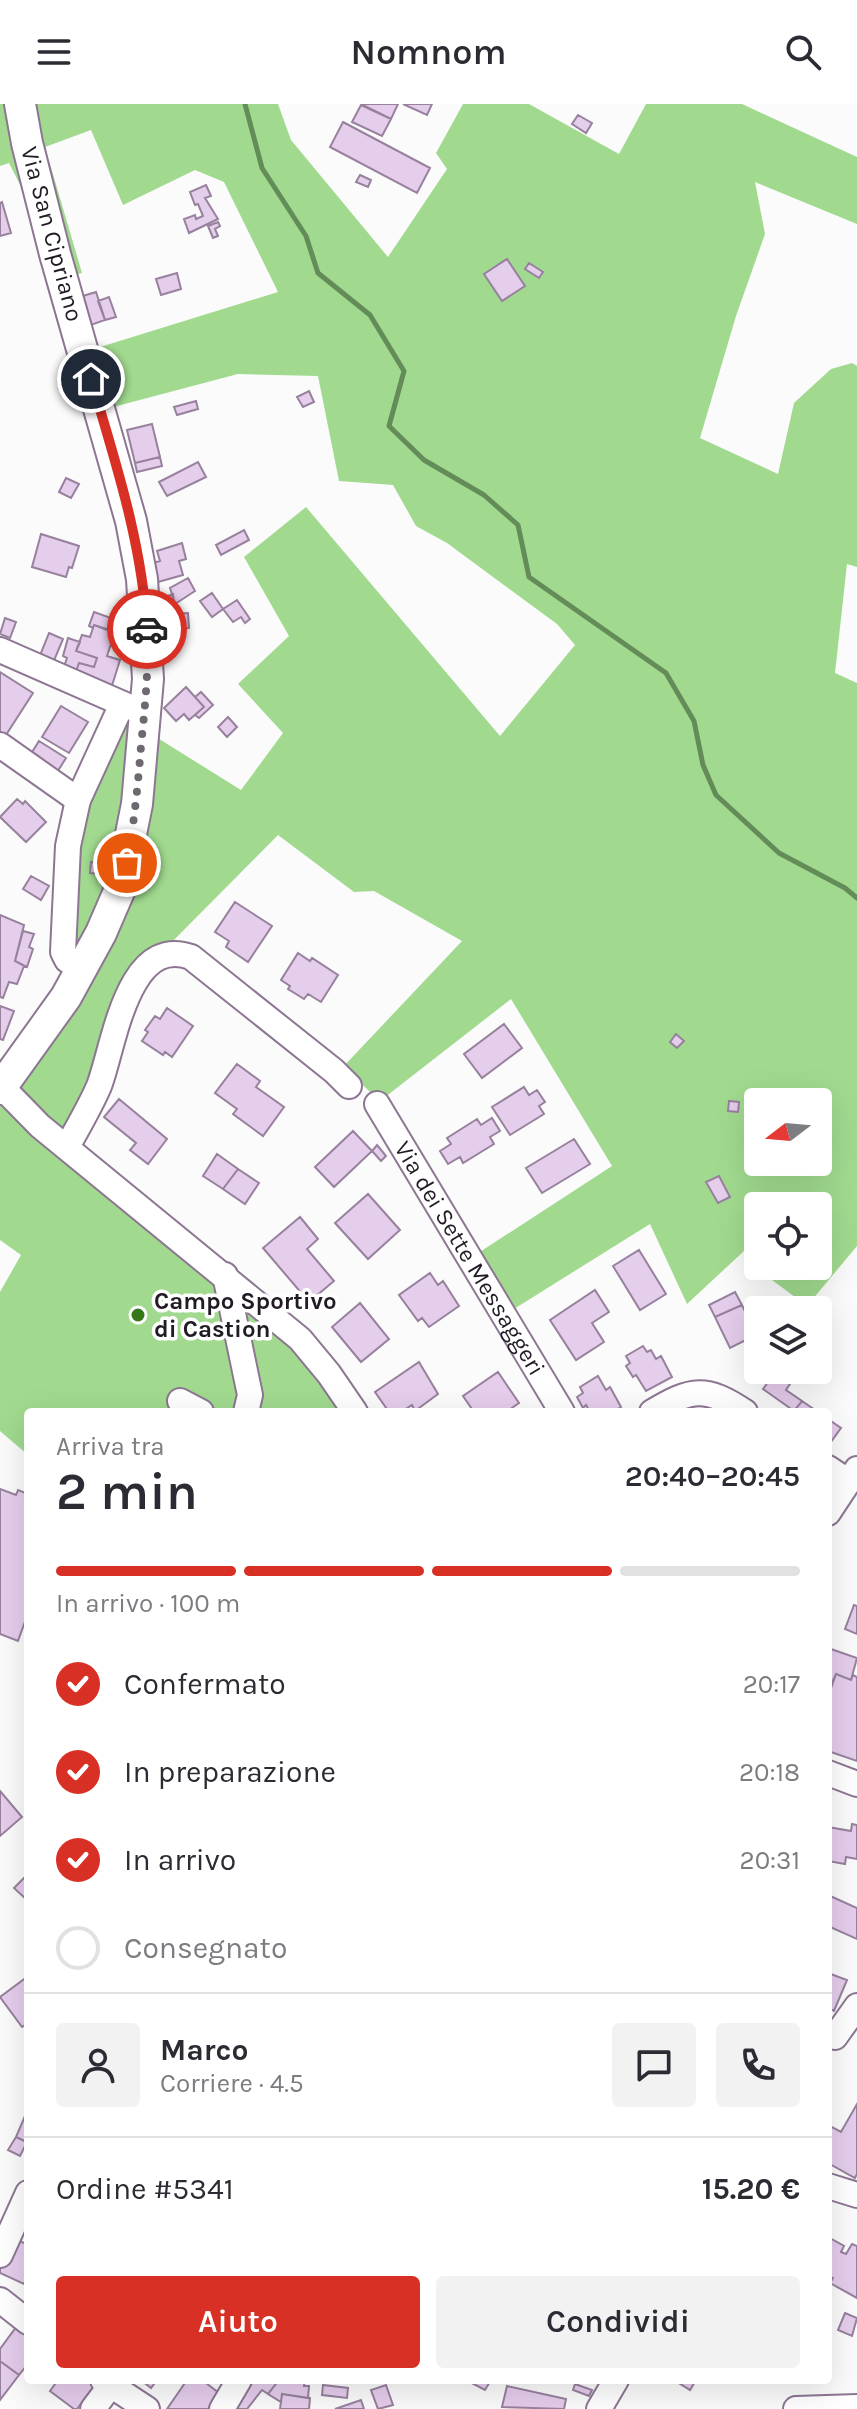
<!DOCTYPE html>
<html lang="it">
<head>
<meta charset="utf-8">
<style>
	body { margin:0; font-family:Karla,sans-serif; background:#f2f2f3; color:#2b2b33; height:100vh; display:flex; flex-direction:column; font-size:30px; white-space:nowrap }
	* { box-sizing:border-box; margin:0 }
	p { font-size:26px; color:#7c7c81 }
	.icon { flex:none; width:44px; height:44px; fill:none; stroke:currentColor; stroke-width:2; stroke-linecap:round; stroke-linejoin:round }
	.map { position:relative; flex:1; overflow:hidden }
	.panel { position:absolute; left:24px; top:1304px; width:808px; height:976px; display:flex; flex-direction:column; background:#fff; border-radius:8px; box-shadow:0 8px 32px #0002 }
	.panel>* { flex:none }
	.needle { width:52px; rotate:254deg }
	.controls { position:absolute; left:744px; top:984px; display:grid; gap:16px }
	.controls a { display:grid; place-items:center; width:88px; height:88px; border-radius:8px; background:#fff; box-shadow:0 8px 32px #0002; font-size:40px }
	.pin { position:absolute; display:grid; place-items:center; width:68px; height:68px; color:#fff; margin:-34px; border:4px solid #fff; border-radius:50%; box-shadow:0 2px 8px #0007 }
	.courier { position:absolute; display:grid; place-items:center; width:80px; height:80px; margin:-40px; border:6px solid #d93025; border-radius:50%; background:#fff; color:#222; box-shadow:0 2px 10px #0007 }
	.headline em { font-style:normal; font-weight:600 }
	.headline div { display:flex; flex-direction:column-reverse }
	.headline { display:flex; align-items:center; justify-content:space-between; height:136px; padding:0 32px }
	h1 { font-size:52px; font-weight:600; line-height:60px }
	.bar { display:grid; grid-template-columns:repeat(4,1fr); gap:12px 8px; align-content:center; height:96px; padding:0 32px }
	.bar i { height:10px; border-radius:6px; background:#e1e1e2 }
	.bar .on { background:#d93025 }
	.bar p { grid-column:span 4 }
	.line { display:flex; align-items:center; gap:20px; padding:0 32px; border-top:2px solid #e1e1e2 }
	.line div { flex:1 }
	.round { display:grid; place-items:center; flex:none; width:84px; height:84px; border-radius:8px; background:#f2f2f3 }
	ol { padding:0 32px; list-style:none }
	li { display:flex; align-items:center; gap:24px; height:88px }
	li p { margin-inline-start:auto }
	li .icon { padding:8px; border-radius:50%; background:#d93025; color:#fff; stroke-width:4 }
	li:last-child { color:#7c7c81 }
	li i { width:44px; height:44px; border:4px solid #e1e1e2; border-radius:50% }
	.action { display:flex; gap:16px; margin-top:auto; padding:16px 32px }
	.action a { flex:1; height:92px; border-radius:8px; background:#d93025; color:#fff; font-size:32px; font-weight:600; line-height:92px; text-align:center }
	.action a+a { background:#f2f2f3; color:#2b2b33 }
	header { display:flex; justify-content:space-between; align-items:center; height:104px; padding:0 32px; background:#fff; font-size:36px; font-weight:600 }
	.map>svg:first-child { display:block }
</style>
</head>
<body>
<header><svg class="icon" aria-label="menu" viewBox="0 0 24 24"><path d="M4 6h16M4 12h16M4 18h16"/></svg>Nomnom<svg class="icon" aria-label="search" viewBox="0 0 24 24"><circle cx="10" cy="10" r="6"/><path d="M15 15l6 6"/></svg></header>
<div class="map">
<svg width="857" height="2305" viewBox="0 0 857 2305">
	<rect width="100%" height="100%" fill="#fbfbfb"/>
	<path fill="#a1da8f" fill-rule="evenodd" d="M0 0H278L291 36 388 153 447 65 436 49 463 0H529L619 50 646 0H742L857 53V120L755 78 765 130 736 212 700 334 778 370 794 299 831 265 852 259 857 262V463L847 460 835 569 857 579V1142L807 1202 756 1164 744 1147 687 1200 650 1120 501 1213 469 1155 612 1062 511 895 380 997 343 963 462 837 374 787 354 788 278 731 162 848 67 1041 219 1158 353 1308H28V1351L0 1327V1188L21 1151 0 1136V962L51 897 75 851 76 733 117 627 132 618 241 686 283 629 238 580 289 532 244 453 306 403 500 632 575 541 557 520 447 439 416 422 393 381 339 377 318 272 238 270 98 307 84 248 278 188 224 78 195 66 123 101 91 26 45 43 82 169 61 174 55 150 9 59 0 62ZM758 998H818V1058H758ZM758 1102H818V1162H758Z"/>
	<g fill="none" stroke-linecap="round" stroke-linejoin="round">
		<path stroke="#648c58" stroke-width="5" d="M245 0 262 64 306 132 318 169 370 211 404 267 389 322 424 356 484 391 518 421 529 473 666 569 694 617 703 661 716 691 779 749 845 784 857 794"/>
	</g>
	<path fill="#e5cdec" stroke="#97819d" stroke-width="2" d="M361 0H398L391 15Z
		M403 0H432L427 11Z
		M361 1 391 15 382 32 352 18Z
		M578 11 592 19 586 29 572 20Z
		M343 18 430 64 417 89 330 43Z
		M360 71 371 76 368 83 356 78Z
		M206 81 211 92 205 94 218 115 189 129 184 115 195 111 196 115 203 112 198 100 195 101 190 88Z
		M2 98 11 129 0 132V99Z
		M218 118 220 122 215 125 218 132 213 134 208 122Z
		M507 155 525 182 502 197 484 170Z
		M529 159 543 168 539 174 525 165Z
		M177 169 181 185 161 191 156 175Z
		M96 188 105 216 85 223 76 194Z
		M109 193 116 213 105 216 98 197Z
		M309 287 314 298 303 303 297 293Z
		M196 297 198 305 177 311 174 303Z
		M152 320 160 353 135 359 127 326Z
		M160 353 162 362 137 368 135 359Z
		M198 358 206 373 167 392 159 378Z
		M66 374 79 380 71 394 59 388Z
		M244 426 249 436 221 451 216 441Z
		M41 430 79 442 72 464 69 463 66 473 32 463Z
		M182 439 186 455 179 457 183 471 158 478 152 459 160 457 157 447Z
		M188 474 195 487 175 500 170 484Z
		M212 489 223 505 212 513 200 497Z
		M173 490 175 510 188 509 189 524 153 529V497Z
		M237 496 250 515 245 519 241 513 233 518 223 505Z
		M94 508 111 514 107 526 94 521 93 524 89 522Z
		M5 514 16 518 10 534 0 530Z
		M94 521 115 528 107 552 120 556 110 588 73 576 79 559 94 563 97 554 76 547 82 531 90 533Z
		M49 529 63 535 53 559 39 554Z
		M68 534 80 538 76 547 97 554 94 563 79 559 73 576 61 571 67 554 63 552Z
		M0 568 33 589 4 634 0 631Z
		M186 583 204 603 189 616 184 610 176 617 164 604Z
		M201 588 213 601 199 614 195 611 204 603 195 593Z
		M61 602 88 618 69 649 42 633Z
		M228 613 237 623 227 633 218 623Z
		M39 637 66 654 56 670 29 653Z
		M17 695 23 700 25 697 46 718 26 738 0 713Z
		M91 758 101 759 100 770 90 769Z
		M31 772 49 782 41 796 23 785Z
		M235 798 272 822 248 858 226 843 229 837 215 828Z
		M0 811 24 821 15 857 24 862 17 880 9 878 3 894 0 893Z
		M23 827 34 830 29 843 33 845 27 863 15 857Z
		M298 849 310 857 312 854 338 871 321 898 308 890 304 895 288 885 290 882 281 876Z
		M0 902 14 907 3 936 0 935Z
		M167 904 193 922 172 953 165 948 163 951 142 937 148 928 145 926 155 912 160 915Z
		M504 920 522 944 482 974 464 950Z
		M676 930 684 937 677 944 670 938Z
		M237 960 260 977 256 983 284 1003 263 1032 233 1010 237 1005 215 989Z
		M524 983 529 991 537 986 545 998 539 1002 544 1010 510 1031 492 1003Z
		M119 995 167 1035 148 1060 130 1046 136 1039 104 1013Z
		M729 997 739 998 738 1008 728 1007Z
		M492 1014 500 1027 490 1033 494 1040 463 1059 460 1053 448 1060 440 1047 451 1040 447 1034 477 1015 481 1021Z
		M353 1027 372 1047 334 1083 315 1063Z
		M574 1035 590 1060 542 1089 526 1064Z
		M377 1041 386 1052 381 1057 372 1047Z
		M217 1050 238 1065 223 1085 203 1072Z
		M238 1065 259 1079 245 1100 223 1085Z
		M719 1072 730 1093 718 1099 706 1078Z
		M368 1090 400 1126 368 1155 335 1119Z
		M300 1113 318 1135 307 1145 334 1177 309 1198 263 1144Z
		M639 1146 666 1190 640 1206 613 1162Z
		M430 1169 438 1181 443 1177 459 1202 429 1223 422 1214 418 1217 399 1191Z
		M595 1186 609 1208 592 1219 604 1238 576 1256 550 1216Z
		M735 1188 742 1201 715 1213 709 1201Z
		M360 1199 389 1235 361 1258 332 1223Z
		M742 1201 756 1231 730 1244 715 1213Z
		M643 1242 647 1248 651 1246 656 1255 661 1252 672 1273 646 1287 636 1271 633 1273 626 1262 630 1259 626 1252Z
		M419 1258 438 1290 415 1307 412 1301 401 1308H389L375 1288Z
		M777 1266 792 1277 786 1286 802 1297 794 1307 763 1285Z
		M795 1266H810L813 1268 807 1275Z
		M498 1268 519 1299 506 1308H474L463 1292Z
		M598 1272 606 1286 610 1283 621 1303 613 1308H590L586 1301 583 1304 577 1293 583 1289 580 1283Z
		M802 1297 818 1308H793Z
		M828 1315 841 1324 828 1342Z
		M0 1385 16 1391 18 1386 28 1390V1509L18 1537 0 1530Z
		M854 1501 857 1502V1530L845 1525Z
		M828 1544 857 1554 851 1576 836 1570 830 1587Z
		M836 1570 851 1576 853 1571 857 1573V1657L828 1647V1587Z
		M0 1687 22 1713 0 1732Z
		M852 1720 857 1721V1755L846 1753 845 1760 828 1757V1723L851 1727Z
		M28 1770V1797L14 1784Z
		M828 1791 857 1804V1835L828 1822Z
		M828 1869 847 1876 834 1907 828 1904Z
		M27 1873 28 1919 22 1923 0 1893Z
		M857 2000V2070L855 2074 828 2059V2025L830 2022 841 2028Z
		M28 2005V2039L16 2033Z
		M16 2033 27 2038 20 2052 8 2046Z
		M828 2133 844 2142 841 2148 846 2150 852 2140 857 2142V2194L830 2179 833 2174 828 2171Z
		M14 2134 28 2141V2172L24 2180 0 2169V2162Z
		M845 2209 857 2214 852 2232 838 2226Z
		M17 2222 28 2230V2260L19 2271 0 2257V2245Z
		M0 2257 19 2271 0 2296Z
		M58 2276H89L95 2281 77 2305H74L50 2287Z
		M141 2276H157L151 2284Z
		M187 2276H202L219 2289 208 2305H167Z
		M245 2276H279L268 2290 262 2286 247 2305H235Z
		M279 2276H305L304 2282H309L308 2294 282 2290 281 2298 268 2290Z
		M466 2276H491L485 2286Z
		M674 2276H696L690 2286Z
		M575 2280 592 2286 589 2292 573 2286Z
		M323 2281 348 2284 347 2294 322 2291Z
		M386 2281 393 2301 378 2305 371 2286Z
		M507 2282 566 2295 564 2305 502 2303Z
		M282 2290 310 2294 309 2305H280Z
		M361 2296 364 2305H335Z"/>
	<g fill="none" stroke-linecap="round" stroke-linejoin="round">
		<defs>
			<g id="minor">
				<path d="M0 546 137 606"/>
				<path d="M0 641 78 696"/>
				<path d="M82 865 67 856 63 848 68 742 78 696 122 600"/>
				<path d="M2 983 40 1022 300 1235 329 1270 355 1308"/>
				<path id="s1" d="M377 1000 562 1308"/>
				<path d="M67 1043C78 1023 90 1003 99 982 114 943 127 830 191 853L334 967 349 982"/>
				<path d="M225 1171 250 1291 246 1308"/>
				<path d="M180 1297 201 1308"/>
				<path d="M652 1308C692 1284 706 1282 745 1308"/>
				<path d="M828 1364 849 1378"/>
				<path d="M828 1409 857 1365"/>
				<path d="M828 1669 857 1680"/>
				<path d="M835 1933 857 1902"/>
				<path d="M828 2082 857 2091"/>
				<path d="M0 2151 28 2089"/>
				<path d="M0 2196 28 2218"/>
				<path d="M103 2276 147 2305"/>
				<path d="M93 2305 111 2281"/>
				<path d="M222 2305 239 2276"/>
				<path d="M599 2305 616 2276"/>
				<path d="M796 2305 857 2303"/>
			</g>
			<path id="major" d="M0 985 66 893 101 829 120 785 137 700 148 575 142 475 131 417 55 150 27 39 20 0"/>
		</defs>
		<use href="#minor" stroke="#8c7692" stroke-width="28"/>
		<use href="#major" stroke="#8c7692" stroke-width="34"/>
		<use href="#minor" stroke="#fff" stroke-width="24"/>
		<use href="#major" stroke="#fff" stroke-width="30"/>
	</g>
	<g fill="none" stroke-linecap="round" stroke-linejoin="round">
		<path stroke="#6e6970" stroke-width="8" stroke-dasharray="0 14.4" d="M127 759C134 720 138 681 141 642 145 602 149 565 147 525"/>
		<path stroke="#d93025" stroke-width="10" d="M91 275C115 357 142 438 147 525"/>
	</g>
	<circle fill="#357819" stroke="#fff" stroke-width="3" cx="138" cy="1211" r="8"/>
	<g text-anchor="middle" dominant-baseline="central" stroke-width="7" stroke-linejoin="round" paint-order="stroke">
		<g font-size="24" fill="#221a25" stroke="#fff">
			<text transform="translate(52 130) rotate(75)">Via San Cipriano</text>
			<text stroke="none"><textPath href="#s1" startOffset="180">Via dei Sette Messaggeri</textPath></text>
		</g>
		<g font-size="24" font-weight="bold" fill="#221a25" stroke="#fff" text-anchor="start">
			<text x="154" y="1197">Campo Sportivo<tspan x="154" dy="28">di Castion</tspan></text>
		</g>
	</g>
</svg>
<div class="controls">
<a><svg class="needle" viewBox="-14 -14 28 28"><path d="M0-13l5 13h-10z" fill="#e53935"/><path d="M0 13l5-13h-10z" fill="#7c7c81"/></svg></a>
<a><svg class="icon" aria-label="locate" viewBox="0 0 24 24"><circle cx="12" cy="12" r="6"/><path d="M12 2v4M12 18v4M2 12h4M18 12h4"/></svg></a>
<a><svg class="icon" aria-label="layers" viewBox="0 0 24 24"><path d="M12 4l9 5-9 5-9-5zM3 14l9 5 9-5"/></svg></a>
</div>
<div class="pin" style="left:127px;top:759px;background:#ea580c"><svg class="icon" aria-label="bag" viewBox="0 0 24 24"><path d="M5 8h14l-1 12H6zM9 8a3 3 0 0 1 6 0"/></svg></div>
<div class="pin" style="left:91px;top:275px;background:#1f2937"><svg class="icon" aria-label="home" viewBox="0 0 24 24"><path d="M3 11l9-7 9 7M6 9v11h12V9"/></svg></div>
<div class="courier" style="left:147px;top:525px"><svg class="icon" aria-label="car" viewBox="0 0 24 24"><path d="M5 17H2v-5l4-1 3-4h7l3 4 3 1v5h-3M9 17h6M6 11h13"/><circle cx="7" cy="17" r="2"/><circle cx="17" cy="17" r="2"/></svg></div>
<section class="panel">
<div class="headline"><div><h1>2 min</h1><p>Arriva tra</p></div><em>20:40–20:45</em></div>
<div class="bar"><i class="on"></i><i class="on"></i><i class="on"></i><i></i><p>In arrivo · 100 m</p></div>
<ol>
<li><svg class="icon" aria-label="check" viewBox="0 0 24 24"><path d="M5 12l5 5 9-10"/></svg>Confermato<p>20:17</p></li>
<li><svg class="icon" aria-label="check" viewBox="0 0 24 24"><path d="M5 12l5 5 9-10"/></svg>In preparazione<p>20:18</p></li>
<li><svg class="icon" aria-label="check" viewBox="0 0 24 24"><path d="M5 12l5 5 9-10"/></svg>In arrivo<p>20:31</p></li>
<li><i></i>Consegnato</li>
</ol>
<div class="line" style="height:144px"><a class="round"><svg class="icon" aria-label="person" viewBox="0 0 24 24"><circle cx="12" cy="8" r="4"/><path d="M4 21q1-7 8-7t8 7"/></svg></a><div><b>Marco</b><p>Corriere · 4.5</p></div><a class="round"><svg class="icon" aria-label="chat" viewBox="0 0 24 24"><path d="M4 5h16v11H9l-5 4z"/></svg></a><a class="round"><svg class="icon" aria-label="phone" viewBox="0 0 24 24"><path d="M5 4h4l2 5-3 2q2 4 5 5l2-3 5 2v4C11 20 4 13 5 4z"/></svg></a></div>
<div class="line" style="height:104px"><div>Ordine #5341</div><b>15.20 €</b></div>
<div class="action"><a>Aiuto</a><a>Condividi</a></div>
</section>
</div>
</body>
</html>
